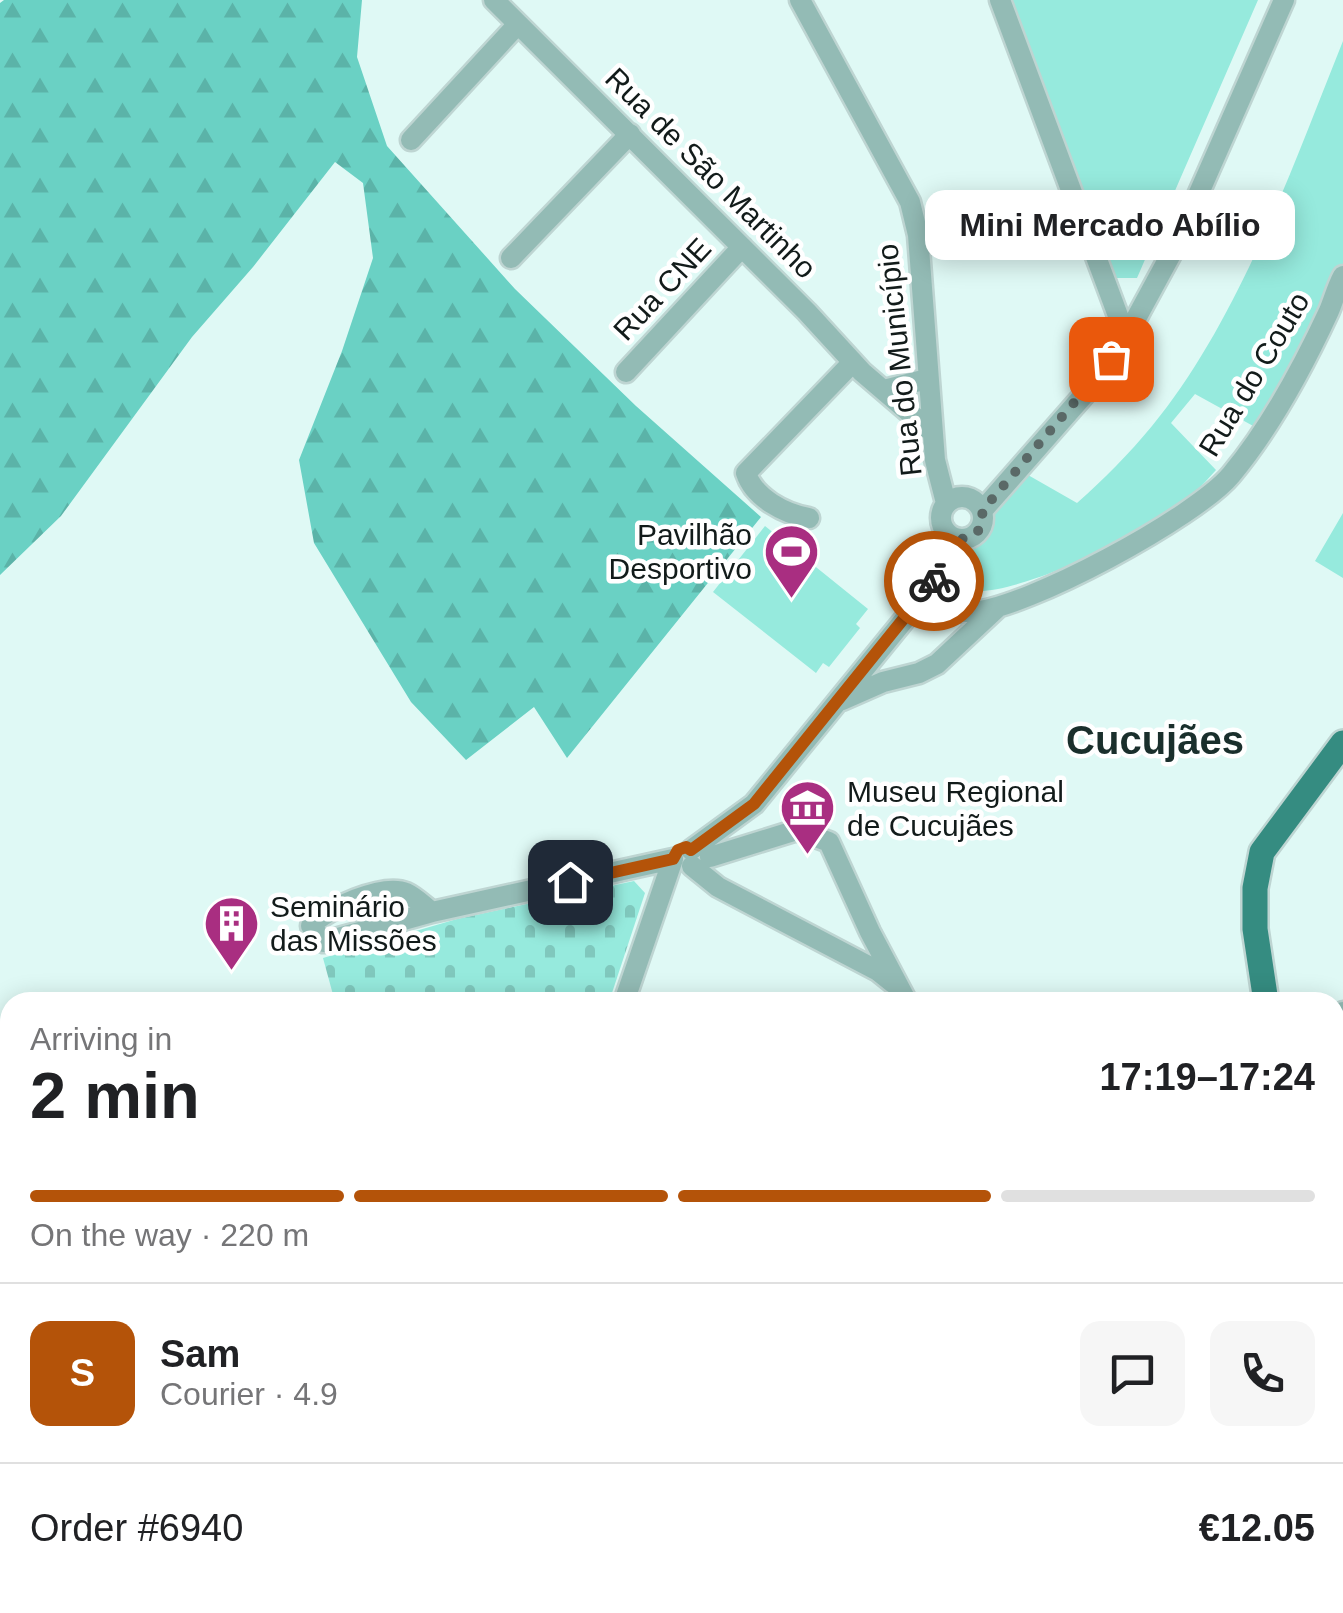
<!DOCTYPE html>
<html lang="en">
<head>
<meta charset="utf-8">
<style>
	body { margin:0; font-family:Helvetica,sans-serif; background:#f6f6f6; color:#202124; height:100vh; display:flex; flex-direction:column; font-size:38px; white-space:nowrap }
	* { box-sizing:border-box; margin:0 }
	p { font-size:32px; color:#757577 }
	.icon { flex:none; width:55px; height:55px; fill:none; stroke:currentColor; stroke-width:2; stroke-linecap:round; stroke-linejoin:round }
	.map { position:relative; flex:1; overflow:hidden }
	.drawer { position:absolute; left:0px; top:992px; width:1345px; height:622px; display:flex; flex-direction:column; background:#fff; border-radius:30px 30px 0 0; box-shadow:0 5px 25px #0003 }
	.drawer>* { flex:none }
	.pin { position:absolute; display:grid; place-items:center; width:85px; height:85px; color:#fff; margin:-42px; border-radius:20px; box-shadow:0 5px 15px #0006 }
	.courier { position:absolute; display:grid; place-items:center; width:100px; height:100px; margin:-50px; border:8px solid #b45309; border-radius:50%; background:#fff; color:#222; box-shadow:0 2px 12px #0007 }
	.bubble { position:absolute; height:70px; border-radius:20px; background:#fff; box-shadow:0 5px 25px #0003; font-size:32px; font-weight:800; line-height:70px; text-align:center }
	.headline em { font-style:normal; font-weight:800 }
	.headline div { display:flex; flex-direction:column-reverse }
	.headline { display:flex; align-items:center; justify-content:space-between; height:170px; padding:0 30px }
	h1 { font-size:65px; font-weight:800; line-height:75px }
	.bar { display:grid; grid-template-columns:repeat(4,1fr); gap:15px 10px; align-content:center; height:120px; padding:0 30px }
	.bar i { height:12px; border-radius:8px; background:#e0e0e0 }
	.bar .on { background:#b45309 }
	.bar p { grid-column:span 4 }
	.line { display:flex; align-items:center; gap:25px; padding:0 30px; border-top:2px solid #e0e0e0 }
	.line div { flex:1 }
	.round { display:grid; place-items:center; flex:none; width:105px; height:105px; border-radius:20px; background:#f6f6f6 }
	.map>svg:first-child { display:block }
</style>
</head>
<body>
<div class="map">
<svg width="1343" height="1613" viewBox="0 0 1343 1613">
	<defs>
		<pattern id="forest-firs" width="22" height="20" patternUnits="userSpaceOnUse" patternTransform="scale(2.5)"><rect width="22" height="20" fill="#6ad1c4"/><path d="M5 1l3.5 6h-7zM16 11l3.5 6h-7z" fill="#5bb3a8"/></pattern>
		<pattern id="cemetery-stones" width="16" height="16" patternUnits="userSpaceOnUse" patternTransform="scale(2.5)"><rect width="16" height="16" fill="#96eadd"/><path d="M2 7V4a2 2 0 0 1 4 0v3zM10 15v-3a2 2 0 0 1 4 0v3z" fill="#80c8bd"/></pattern>
	</defs>
	<rect width="100%" height="100%" fill="#dff9f5"/>
	<path fill="#96eadd" d="M1010 0H1258L1137 278H1115Z
		M1343 41V267L1318 323 1255 427 1195 394 1171 423 1216 470C1202 486 1188 500 1171 512 1136 539 1022 592 978 591 971 591 964 587 957 583L954 568 964 554 981 542 997 504 1028 475 1077 503C1104 479 1129 454 1152 426 1239 320 1292 168 1343 41Z
		M1343 513V578L1315 561Z
		M765 526 868 609 856 624 860 628 829 667 823 663 816 673 713 592Z"/>
	<path fill="url(#forest-firs)" d="M4 0H362L357 57 387 146 515 289 636 406 761 517 567 758 534 707 466 760 411 702 314 543 299 460 342 351 373 258 363 183 335 162 253 267 192 337 61 516 0 575V3Z"/>
	<path fill="url(#cemetery-stones)" d="M634 881 645 893 609 1002H335L323 958 457 919Z"/>
	<g fill="none" stroke-linecap="round" stroke-linejoin="round">
		<path stroke="#5dc5b7" stroke-width="5" d="M1335 1242 1343 1240
			M745 1613 762 1605"/>
		<path stroke="#5dc5b7" stroke-width="28" d="M0 1527 10 1517
			M171 1605 175 1613"/>
		<defs>
			<path id="minor" d="M494 0 807 312 862 372 932 432
				M800 0 910 202 918 235 935 460 946 503
				M1000 0 1126 337
				M411 140 518 24
				M511 258 630 134
				M626 372 742 247
				M884 390 927 379
				M941 518a21 21 0 1 1 42 0a21 21 0 1 1-42 0Z
				M982 511 1090 388 1126 337 1176 245 1284 0
				M809 518C785 514 754 498 746 473L853 362
				M925 593C939 608 951 613 972 612 1026 609 1196 517 1231 475 1271 427 1303 367 1329 311 1334 299 1337 287 1343 276
				M842 700 883 682 919 673 937 664 997 608
				M691 850 754 804 922 598 940 571 956 539
				M710 857 797 830 829 842 870 932 907 1002
				M692 866 718 887 878 971 893 983
				M432 912C424 906 415 897 406 893 384 883 325 909 311 926L324 942 432 912 673 859
				M624 1002 673 859
				M1335 1018 1343 1012
				M1335 1096 1343 1103
				M0 1441 10 1439
				M953 1605 957 1613
				M1254 1605 1258 1613
				M474 1613 475 1605"/>
			<path id="major" d="M1266 1002 1255 929V888L1262 852 1343 743
				M17 1613 69 1605"/>
		</defs>
		<use href="#minor" stroke="#bed5d2" stroke-width="25"/>
		<use href="#major" stroke="#bed5d2" stroke-width="30"/>
		<use href="#minor" stroke="#93bbb5" stroke-width="20"/>
		<use href="#major" stroke="#358c81" stroke-width="25"/>
		<path stroke="#80928f" stroke-width="5" d="M1335 1455 1343 1456
			M480 1613 494 1605"/>
	</g>
	<g fill="none" stroke-linecap="round" stroke-linejoin="round">
		<path stroke="#5a6967" stroke-width="10" stroke-dasharray="0 18" d="M934 581 956 539C974 540 985 529 982 511L1111 359"/>
		<path stroke="#b45309" stroke-width="12" d="M570 882 673 859 678 850 686 847 691 850 754 804 934 581"/>
	</g>
	<defs>
		<symbol id="stadium-pin" viewBox="-11 -11 22 30"><path d="M0 17L-7.5 6A9.5 9.5 0 1 1 7.5 6Z" fill="#a92e81" stroke="#fff"/><path d="M0-5a6.5 5 0 1 0 0 10a6.5 5 0 1 0 0-10ZM-3.5-1.8h7v3.6h-7Z" fill="#fff"/></symbol>
		<symbol id="museum-pin" viewBox="-11 -11 22 30"><path d="M0 17L-7.5 6A9.5 9.5 0 1 1 7.5 6Z" fill="#a92e81" stroke="#fff"/><path d="M0-6L6-3V-2H-6V-3ZM-5-1h2V3h-2ZM-1-1h2V3h-2ZM3-1h2V3H3ZM-6 4H6V6H-6Z" fill="#fff"/></symbol>
		<symbol id="building-pin" viewBox="-11 -11 22 30"><path d="M0 17L-7.5 6A9.5 9.5 0 1 1 7.5 6Z" fill="#a92e81" stroke="#fff"/><path d="M-4-6H4V6H1V3H-1V6H-4ZM-2.5-4.3h1.7v1.8h-1.7ZM.8-4.3h1.7v1.8H.8ZM-2.5-1h1.7V.8h-1.7ZM.8-1h1.7V.8H.8Z" fill="#fff"/></symbol>
	</defs>
	<g fill-rule="evenodd">
		<use href="#stadium-pin" x="760" y="520" width="63" height="86"/>
		<use href="#museum-pin" x="776" y="776" width="63" height="86"/>
		<use href="#building-pin" x="200" y="892" width="63" height="86"/>
	</g>
	<g text-anchor="middle" dominant-baseline="central" stroke-width="9" stroke-linejoin="round" paint-order="stroke">
		<g font-size="30" fill="#121b1a" stroke="#fff">
			<text transform="translate(711 173) rotate(45)">Rua de São Martinho</text>
			<text transform="translate(662 289) rotate(-47)">Rua CNE</text>
			<text transform="translate(899 360) rotate(-96)">Rua do Município</text>
			<text transform="translate(1254 374) rotate(-59)">Rua do Couto</text>
		</g>
		<g font-size="30" fill="#121b1a" stroke="#fff" text-anchor="start">
			<text x="752" y="534" text-anchor="end">Pavilhão<tspan x="752" dy="34">Desportivo</tspan></text>
			<text x="847" y="791">Museu Regional<tspan x="847" dy="34">de Cucujães</tspan></text>
			<text x="270" y="906">Seminário<tspan x="270" dy="34">das Missões</tspan></text>
		</g>
		<g font-size="40" font-weight="bold" fill="#1a2f2c" stroke="#fff">
			<text x="1155" y="740">Cucujães</text>
		</g>
	</g>
</svg>
<div class="pin" style="left:1111px;top:359px;background:#ea580c"><svg class="icon" aria-label="bag" viewBox="0 0 24 24"><path d="M5 8h14l-1 12H6zM9 8a3 3 0 0 1 6 0"/></svg></div>
<div class="pin" style="left:570px;top:882px;background:#1f2937"><svg class="icon" aria-label="home" viewBox="0 0 24 24"><path d="M3 11l9-7 9 7M6 9v11h12V9"/></svg></div>
<div class="courier" style="left:934px;top:581px"><svg class="icon" aria-label="bike" viewBox="0 0 24 24"><circle cx="6" cy="16" r="4"/><circle cx="18" cy="16" r="4"/><path d="M6 16l4-8h5l3 8M10 8l3 8H6M13 5h3"/></svg></div>
<div class="bubble" style="left:925px;top:190px;width:370px">Mini Mercado Abílio</div>
<section class="drawer">
<div class="headline"><div><h1>2 min</h1><p>Arriving in</p></div><em>17:19–17:24</em></div>
<div class="bar"><i class="on"></i><i class="on"></i><i class="on"></i><i></i><p>On the way · 220 m</p></div>
<div class="line" style="height:180px"><b class="round" style="background:#b45309;color:#fff">S</b><div><b>Sam</b><p>Courier · 4.9</p></div><a class="round"><svg class="icon" aria-label="chat" viewBox="0 0 24 24"><path d="M4 5h16v11H9l-5 4z"/></svg></a><a class="round"><svg class="icon" aria-label="phone" viewBox="0 0 24 24"><path d="M5 4h4l2 5-3 2q2 4 5 5l2-3 5 2v4C11 20 4 13 5 4z"/></svg></a></div>
<div class="line" style="height:130px"><div>Order #6940</div><b>€12.05</b></div>
</section>
</div>
</body>
</html>
